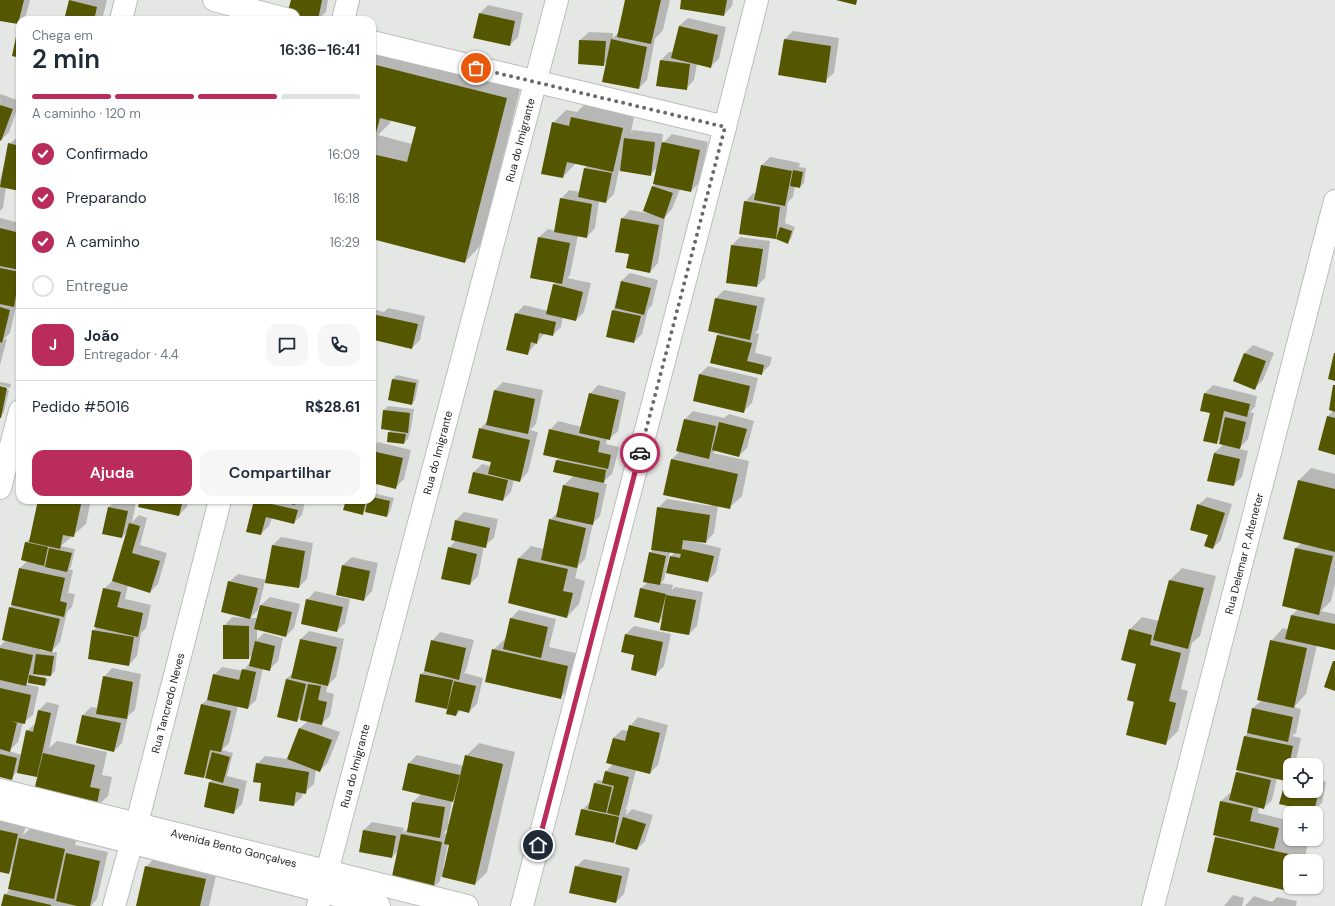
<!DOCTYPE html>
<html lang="pt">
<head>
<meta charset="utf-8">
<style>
	body { margin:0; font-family:"DM Sans",sans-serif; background:#f6f6f7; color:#1f2937; height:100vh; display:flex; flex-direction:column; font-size:15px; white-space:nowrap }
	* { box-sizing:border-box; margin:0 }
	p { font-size:13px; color:#747a83 }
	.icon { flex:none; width:22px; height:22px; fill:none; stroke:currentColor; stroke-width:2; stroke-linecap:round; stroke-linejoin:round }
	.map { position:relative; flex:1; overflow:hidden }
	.drawer { position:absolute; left:16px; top:16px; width:360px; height:488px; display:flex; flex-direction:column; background:#fff; border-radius:12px; box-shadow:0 1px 3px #0004 }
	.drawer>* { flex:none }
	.buttons { position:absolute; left:1283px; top:758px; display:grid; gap:8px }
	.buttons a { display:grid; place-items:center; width:40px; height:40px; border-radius:8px; background:#fff; box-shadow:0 1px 3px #0004; font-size:20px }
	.pin { position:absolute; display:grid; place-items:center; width:34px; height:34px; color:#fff; margin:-17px; border:2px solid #fff; border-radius:50%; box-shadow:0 1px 4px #0007 }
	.courier { position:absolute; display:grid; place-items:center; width:40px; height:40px; margin:-20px; border:3px solid #ba2c5b; border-radius:50%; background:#fff; color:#222; box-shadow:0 1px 5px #0007 }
	.headline em { font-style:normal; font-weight:600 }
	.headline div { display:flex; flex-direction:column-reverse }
	.headline { display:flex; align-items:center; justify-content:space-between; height:68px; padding:0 16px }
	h1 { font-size:26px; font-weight:600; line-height:30px }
	.bar { display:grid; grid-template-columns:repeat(4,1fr); gap:6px 4px; align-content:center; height:48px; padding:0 16px }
	.bar i { height:5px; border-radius:3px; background:#e0e1e3 }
	.bar .current { background:#ba2c5b }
	.bar p { grid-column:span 4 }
	.line { display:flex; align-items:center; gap:10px; padding:0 16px; border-top:1px solid #e0e1e3 }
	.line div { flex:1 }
	.round { display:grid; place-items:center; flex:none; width:42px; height:42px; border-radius:12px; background:#f6f6f7 }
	ol { padding:0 16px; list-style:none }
	li { display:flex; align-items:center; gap:12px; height:44px }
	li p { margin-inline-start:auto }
	li .icon { padding:4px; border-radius:50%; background:#ba2c5b; color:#fff; stroke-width:4 }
	li:last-child { color:#747a83 }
	li i { width:22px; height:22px; border:2px solid #e0e1e3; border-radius:50% }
	.cta { display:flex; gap:8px; margin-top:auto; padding:8px 16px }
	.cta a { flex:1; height:46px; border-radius:12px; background:#ba2c5b; color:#fff; font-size:16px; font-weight:600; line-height:46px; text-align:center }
	.cta a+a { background:#f6f6f7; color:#1f2937 }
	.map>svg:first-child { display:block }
</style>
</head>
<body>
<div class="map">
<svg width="1335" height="906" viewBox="0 0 1335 906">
	<rect width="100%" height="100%" fill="#e5e7e4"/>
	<path fill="#0003" fill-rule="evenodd" d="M0 0H30L26 15 18 23 0 20Z
		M107 0 102 20H65L70 0Z
		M292 0H328L326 12 317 20 289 14Z
		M626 0H670L663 30 655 39 647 80 639 88 607 61 603 65 579 63 580 40 589 32 613 33V38L619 32Z
		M682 0H733L732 6 724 15Z
		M488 5 523 13 518 37 510 45 480 13Z
		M178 16 193 20H174Z
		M688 18 726 27 719 59 710 67 697 64 694 80 686 89 657 85 661 60 669 52H673L679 26Z
		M793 31 839 38 834 73 825 81 785 39Z
		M372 44 522 82 481 245 465 262 372 238ZM391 120 417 126 412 144 378 135 390 123Z
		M0 94 20 101 9 132 1 140Z
		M584 105 634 116 631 133 633 130 663 134 662 144 672 134 708 142 699 183 691 191 680 189 672 209 665 217 658 263 650 272 630 254 622 219 630 210 652 214 644 210 653 186 656 183 658 167 650 175 619 170 614 194 606 202 599 201 595 228 587 237 578 235 570 275 567 278 591 283 584 312 576 320 563 317 561 327 553 335 545 333 527 354 516 314 524 305 548 311 554 285 556 282 539 237 548 229 556 231 561 199 569 190 580 192 585 168 588 165 576 163 563 177 553 123 566 110 577 112Z
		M20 130V190L6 187 3 208 0 211V180L9 144 19 136Z
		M770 157 800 163 799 167 806 168 804 183 800 187 795 186 793 197 788 202 785 223 795 227 791 239 787 242 779 235 775 238 745 202 753 193 756 194 762 165Z
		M0 218 20 223V300L17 302 10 333 4 339H7L0 365Z
		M740 237 770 241 765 278 757 286 732 245Z
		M630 273 658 280 652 305 648 310 642 334 634 342 607 336 621 281Z
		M724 290 765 298 758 330 755 333 759 334 755 353 772 357 770 365 761 374 711 362 717 335 720 332 709 330 716 298Z
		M388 308 425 316 420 340 412 348 372 328V314L376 310 384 312Z
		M1253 345 1274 353 1263 380 1255 388 1245 353Z
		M708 366 758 378 752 403 743 412 694 400 700 374Z
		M397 375 419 380 415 400 412 404 389 399 393 379Z
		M0 382 11 384 10 388 0 385Z
		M503 382 543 390 536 424 530 430 538 432 528 472 520 481 514 479 511 492 503 500 474 472 482 464 491 466 492 461 480 429 488 420 495 390Z
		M1335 384V454L1328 416 1334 410Z
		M598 385 626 392 618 431 609 439H607L606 444 619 447 616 460 612 474 602 483 607 484 600 516 593 523 585 559 578 566 575 578 585 581 579 604 567 617 518 559 531 546 544 549 550 520 558 512 564 485 574 475 555 471 557 460 560 458 550 430 558 421 582 427 590 394Z
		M1213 385 1257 396 1255 407 1250 412 1254 413 1248 439 1239 449 1248 451 1242 477 1233 485 1214 453 1224 444 1221 438 1216 443 1211 413 1201 410 1205 393Z
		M0 388 9 390 4 412 1 416Z
		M388 406 414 409 411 428 408 439 404 443 389 432 392 429 382 428 384 410Z
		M693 411 724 418 729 414 754 421 747 448 739 456 716 450 713 453 749 461 742 496 729 508 718 506 714 533 706 542 691 540V541L721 548 716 572 708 581 671 556 675 552H670L664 580 661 583 673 585 672 590 675 587 703 592 697 626 689 634 663 617 658 622 635 616 641 588 648 582 650 553 654 549 658 508 667 499 711 506V504L664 494 672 459 680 451 685 419Z
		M378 442 411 450 404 479 395 488 376 483 373 493 394 498 390 512 387 516 367 509 362 513 347 500H372V448Z
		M1311 468 1335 474V584L1331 601 1321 611 1335 614V649L1317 645 1306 694 1294 707 1301 709 1296 733 1292 736 1301 738 1295 765H1290V775L1285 780 1277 778 1272 800 1264 808 1259 807 1258 813 1287 820 1283 838 1308 844 1304 861H1290L1291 887 1288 890 1216 837 1218 835 1214 834 1221 801 1230 793H1232L1237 772 1239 770 1245 736 1249 732 1253 708 1262 700 1271 641 1283 628 1288 630 1292 615 1298 609 1283 605 1296 548 1301 543 1284 539 1299 480Z
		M1207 497 1232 504 1221 540 1213 548 1198 505Z
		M39 500H91L86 524 61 546 75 549 71 567 69 569 73 570 68 593 75 594 72 607 67 612 60 642 51 652H57L55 671 49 677 34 675V677L49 679 45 685 28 682 26 684 39 687 33 715 23 723 18 742 9 751 22 755 27 731 36 723 39 710 47 702 59 705 49 748 57 741 107 752 102 775 112 777 108 796 95 808 39 773 36 776 16 772 12 779 0 776V646L6 640 10 607 14 604H12L20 568 27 561 22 560 26 542 31 538ZM40 648 48 650V651L40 650Z
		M116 500 136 503 132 522 139 515 147 518 140 545 167 553 158 584 150 592 128 585 125 599 151 605 146 628 141 633 137 656 129 665 93 631 97 627 104 589 112 581 128 531 122 537 109 507Z
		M141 500H189L187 507 179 515Z
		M255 500H299L305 502 302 515 294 523 272 518 269 526 261 534 247 531Z
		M464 512 498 519 494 538 484 546 478 576 470 584 449 548 456 540V520Z
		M281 537 313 543 307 579 299 587 265 582 258 610 250 618H258L261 605 270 597 300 604 294 628 286 636 257 629V640L264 633 283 638 278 661 270 669 263 668 256 700 248 708 238 706 229 743 222 750 233 753 227 776 247 781 242 804 233 813 210 782 213 779 208 772 203 777 202 704 209 698 214 675 222 667 243 671 251 661 253 654 249 658 224 626 232 617 245 618 229 582 238 574 267 580 273 545Z
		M352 557 378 563 372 591 364 600 343 565Z
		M1182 568 1216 576 1200 636 1192 643 1181 689 1188 691 1178 731 1165 744 1135 701 1137 663 1130 629 1142 617 1159 621 1170 580Z
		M315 591 350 599 345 623 337 631 307 600Z
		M519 610 556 619 549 647 580 654 573 685 560 698 493 650 507 637 511 618Z
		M634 626 671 634 664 666 655 675 635 654 626 634Z
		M309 631 344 639 336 677 328 685 326 692 334 694 330 716 320 725 340 732 328 762 320 771 316 769 314 784 305 792H303L302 797 294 805 262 783 257 764 265 756 288 759 300 728 308 721 302 716 297 721 286 679 293 673 301 639Z
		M440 632 474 640 466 670 464 673 483 678 477 704 469 712 461 710 456 715 449 708 416 701 421 674 425 671 432 641Z
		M112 668 141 674 135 710 128 716 122 743 114 751 83 715 91 707 98 708 104 677Z
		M638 717 668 725 658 765 650 773 636 770 627 806 625 809H627L626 815 632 809 653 815 645 841 637 849 617 838 614 842 582 810 590 802 595 783 598 780 603 781 606 771 613 764 607 762 613 738 622 730 629 731 630 726Z
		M479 743 515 752 487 872 475 884 441 876 440 881 432 889 399 850 392 857 364 830 372 822 404 828 403 833 409 827 413 802 421 794 409 763 417 755 464 766 466 756ZM456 798 450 824H448L452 801ZM449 827 448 834 444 833ZM448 844H451L445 868H443Z
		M1290 778V791H1316V779L1326 782 1322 803 1313 811 1281 804 1286 782Z
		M0 820 26 826 23 835 33 826 77 836 75 845 108 852 97 899 91 906H2L5 895 11 888 14 868 9 873 0 871Z
		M158 854 218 867 209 906H137L146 867Z
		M584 859 630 868 624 894 616 902 576 867Z
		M1233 895 1244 898 1242 906H1224Z
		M1254 896 1272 902 1277 897 1297 901 1296 906H1245Z"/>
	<path fill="#555600" d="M0 0H24L18 24 0 21Z
		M69 0 97 7 94 20H64Z
		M291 0H322L318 20 287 14Z
		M625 0H661L651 44 617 37Z
		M681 0H727L724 16 680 9Z
		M836 0H857L856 5Z
		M479 13 515 21 510 46 473 38Z
		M679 26 718 35 711 68 671 58Z
		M18 27 20 28V58L12 56Z
		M611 39 647 47 639 89 602 82Z
		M784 39 831 46 826 83 778 75Z
		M579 40 606 41 604 66 578 64Z
		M660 60 690 64 687 90 656 86Z
		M372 64 507 98 465 263 372 239V154L407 162 416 127 380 118 374 140H372Z
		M0 105 13 109 1 141 0 140Z
		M571 117 623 128 613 172 567 162 563 178 541 174 552 122 569 126Z
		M20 128V143L16 142Z
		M624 138 655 142 651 176 620 171Z
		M662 142 700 150 691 192 653 184Z
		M8 143 20 146V191L0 187Z
		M761 165 792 171 785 206 754 200Z
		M584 168 612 173 606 203 578 197Z
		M793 170 803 172 800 188 790 186Z
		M652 186 673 193 664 219 643 211Z
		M560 198 592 204 587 238 554 232Z
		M744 201 780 207 776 239 739 234Z
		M621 218 659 225 650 273 626 268 629 254 615 252Z
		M780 227 792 231 788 244 776 239Z
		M0 228 20 233V270L0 266Z
		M538 237 570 243 562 284 530 278Z
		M731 245 763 249 757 287 726 283Z
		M0 268 20 272 14 307 0 304Z
		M621 281 651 288 644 315 615 308Z
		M553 284 583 292 576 321 546 314Z
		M715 298 757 306 750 340 708 331Z
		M0 307 10 310 2 343 0 342Z
		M612 310 641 316 634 343 606 337Z
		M515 313 556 322 553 336 539 333 537 344 531 342 528 355 506 350Z
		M372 314 418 324 412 349 374 340 376 330 372 329Z
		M717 335 752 343 747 361 764 365 762 375 710 363Z
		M1244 353 1266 361 1255 390 1233 381Z
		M1334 353H1335V381L1328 379Z
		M699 374 750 386 744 413 693 401Z
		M392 379 416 383 412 405 388 400Z
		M1333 385H1335V412L1329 410Z
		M0 386 7 388 1 418H0Z
		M494 390 535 399 528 434 486 425Z
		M589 393 619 400 610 440 579 433Z
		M1204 393 1250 404 1247 417 1224 411 1217 444 1203 441 1210 413 1200 411Z
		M383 410 410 413 408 433 381 429Z
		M1327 416 1335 418V455L1318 450Z
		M1225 417 1246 422 1240 449 1219 444Z
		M684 419 716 426 709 459 676 451Z
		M719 422 747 429 739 457 712 450Z
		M479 428 530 440 520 482 488 474 491 462 472 458Z
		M549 429 600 441 598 452 611 455 608 469 543 455Z
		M388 432 406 434 404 444 387 442Z
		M372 451 403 458 396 489 372 483Z
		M1214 453 1240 459 1234 486 1207 481Z
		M671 459 738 474 730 509 663 495Z
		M556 460 606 470 604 483 553 472Z
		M473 472 508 480 503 501 468 493Z
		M1298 480 1335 489V552L1283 539Z
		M563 485 599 493 593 525 556 517Z
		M372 497 390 501 387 517 365 512 368 500H372Z
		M38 500H82L74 537 63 535 60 549 29 542Z
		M140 500H183L179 516 138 507Z
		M254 500 298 510 294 524 266 517 261 535 246 532Z
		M272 500H296L295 505Z
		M346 500H366L363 515 343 510Z
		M1197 504 1225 513 1213 549 1204 546 1208 535 1190 530Z
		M108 507 128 511 122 538 102 534Z
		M657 507 710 515 706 543 683 540 681 554 651 550Z
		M549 519 586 528 577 568 541 560Z
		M455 520 490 528 486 548 451 540Z
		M129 523 140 526 132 553 160 561 150 593 112 581Z
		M25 542 48 547 44 566 21 560Z
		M272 545 305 551 299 588 265 583Z
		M448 547 477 554 470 585 441 579Z
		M49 548 72 553 67 572 45 567Z
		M1295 548 1333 556 1319 615 1282 606Z
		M682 549 714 556 708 582 666 573 670 556 680 558Z
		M649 552 666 556 660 585 643 582Z
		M518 558 568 569 563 591 573 593 567 618 508 603Z
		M342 565 370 571 364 601 336 595Z
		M19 568 65 578 60 601 67 603 64 617 11 605Z
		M1169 580 1204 588 1188 649 1153 640Z
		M228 581 258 588 250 619 221 612Z
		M103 588 121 592 117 607 143 613 138 637 94 627Z
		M640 588 666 594 659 623 634 617Z
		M666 595 696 600 689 635 660 630Z
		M306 599 343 607 337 632 301 624Z
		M260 605 292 612 286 637 254 629Z
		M9 607 60 619 52 652 2 640Z
		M1291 615 1335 624V650L1285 639Z
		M510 618 548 627 541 658 503 649Z
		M223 625 249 626V659H223Z
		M1129 629 1152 635 1150 645 1181 653 1169 701 1176 703 1166 745 1126 735 1134 702 1127 700 1136 664 1121 660Z
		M92 630 134 637 129 666 88 659Z
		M625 634 663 642 656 676 631 670 634 655 621 652Z
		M300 639 337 647 328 686 291 678Z
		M431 640 466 648 459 680 424 671Z
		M1270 640 1307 648 1294 708 1257 700Z
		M255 641 275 646 270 671 249 666Z
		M0 648 33 655 26 686 0 680Z
		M492 649 568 666 561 699 485 682Z
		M36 654 54 656 51 676 33 674Z
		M1333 661H1335V691L1324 687Z
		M242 669 256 672 248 709 207 700 213 674 239 680Z
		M420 674 453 680 447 709 415 702Z
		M29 675 46 678 45 686 28 683Z
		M103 676 133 682 127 719 96 714Z
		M286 679 306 684 297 722 277 717Z
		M454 681 476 686 469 713 458 710 456 716 446 714Z
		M308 684 321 686 318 700 327 702 322 725 300 720Z
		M0 688 31 695 25 724 11 721 17 723 10 752 0 749Z
		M201 704 231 711 221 752 210 750 204 778 184 774Z
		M1252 708 1293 717 1288 742 1247 733Z
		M38 710 51 713 37 777 17 773 26 730 33 732Z
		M82 715 121 723 114 752 76 743Z
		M629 725 660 733 650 774 606 763 613 738 625 741Z
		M299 728 332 740 320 772 287 759Z
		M1244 736 1293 746 1286 781 1236 770Z
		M212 752 230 757 223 783 205 778Z
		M43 753 95 765 90 787 100 789 96 809 33 795Z
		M0 754 17 758 12 780 0 777Z
		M465 755 503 764 475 885 442 877 449 845 444 844Z
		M256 763 309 772 306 794 296 792 294 806 259 801 261 783 253 782Z
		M408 763 460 775 453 802 402 790Z
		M605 771 629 777 619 816 607 813 614 786 602 783Z
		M1236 772 1271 780 1264 809 1229 800Z
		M209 782 239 789 234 814 204 807Z
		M1285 782 1290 783V791L1319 790 1314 812 1279 804Z
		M594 783 612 787 606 813 588 809Z
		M1220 801 1253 808 1250 821 1279 828 1274 849 1213 835Z
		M412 802 445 807 440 838 407 832Z
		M581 809 619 817 614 843 575 835Z
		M623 817 646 824 637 850 615 844Z
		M0 830 18 834 9 874 0 872Z
		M363 830 396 836 392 858 359 852Z
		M401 834 442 842 433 890 391 881Z
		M1215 837 1297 856 1295 861H1290L1288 891 1207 872Z
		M19 838 65 849 54 899 8 889Z
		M66 853 100 861 90 906H77L56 901Z
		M145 866 206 879 200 906H136Z
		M575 866 622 876 616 903 569 893Z
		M4 894 51 905V906H1Z"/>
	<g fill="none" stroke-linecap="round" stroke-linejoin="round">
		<defs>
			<g id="minor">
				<path d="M214 0 289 20"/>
				<path d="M121 20 126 0"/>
				<path d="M343 20 348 0"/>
				<path d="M372 42 725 127"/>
				<path d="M0 488 20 411"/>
				<path id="s1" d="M114 906 137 823 220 500"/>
				<path id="s2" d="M318 906 557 0"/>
				<path d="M522 906 725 127 757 0"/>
				<path id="s3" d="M1153 906 1335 201"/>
			</g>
			<g id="major">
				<path id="s4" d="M0 790 467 906"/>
				<path d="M0 809 379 906"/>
			</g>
		</defs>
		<use href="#minor" stroke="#babdba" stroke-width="24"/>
		<use href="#major" stroke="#babdba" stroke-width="24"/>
		<use href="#minor" stroke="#fff" stroke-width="22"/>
		<use href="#major" stroke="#fff" stroke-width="22"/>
	</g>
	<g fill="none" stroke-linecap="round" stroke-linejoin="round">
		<path stroke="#696a68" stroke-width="4" stroke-dasharray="0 7.2" d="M476 68 725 127 640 453"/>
		<path stroke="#ba2c5b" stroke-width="5" d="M538 845 640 453"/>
	</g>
	<g text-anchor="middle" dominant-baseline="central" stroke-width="4" stroke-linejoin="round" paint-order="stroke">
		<g font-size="11" fill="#262726" stroke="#f2f4f1">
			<text stroke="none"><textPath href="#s2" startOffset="792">Rua do Imigrante</textPath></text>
			<text stroke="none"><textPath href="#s2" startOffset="469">Rua do Imigrante</textPath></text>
			<text stroke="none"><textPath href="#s3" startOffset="364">Rua Delemar P. Alteneter</textPath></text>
			<text stroke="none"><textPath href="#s1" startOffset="210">Rua Tancredo Neves</textPath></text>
			<text stroke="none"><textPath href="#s2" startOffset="145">Rua do Imigrante</textPath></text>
			<text stroke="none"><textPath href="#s4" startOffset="241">Avenida Bento Gonçalves</textPath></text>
		</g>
	</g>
</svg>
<div class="buttons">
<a><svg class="icon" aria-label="locate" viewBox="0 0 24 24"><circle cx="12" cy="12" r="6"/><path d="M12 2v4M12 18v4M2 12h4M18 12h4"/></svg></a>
<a>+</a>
<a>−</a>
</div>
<div class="pin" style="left:476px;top:68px;background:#ea580c"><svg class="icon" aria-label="bag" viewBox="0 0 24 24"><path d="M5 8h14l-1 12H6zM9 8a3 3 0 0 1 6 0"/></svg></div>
<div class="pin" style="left:538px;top:845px;background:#1f2937"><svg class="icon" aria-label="home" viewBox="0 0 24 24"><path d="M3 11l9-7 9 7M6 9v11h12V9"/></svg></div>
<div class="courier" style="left:640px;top:453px"><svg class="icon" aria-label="car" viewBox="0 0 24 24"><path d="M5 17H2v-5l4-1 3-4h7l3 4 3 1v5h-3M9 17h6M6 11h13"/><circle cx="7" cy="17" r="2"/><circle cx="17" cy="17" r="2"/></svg></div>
<section class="drawer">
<div class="headline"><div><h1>2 min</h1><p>Chega em</p></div><em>16:36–16:41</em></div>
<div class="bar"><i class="current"></i><i class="current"></i><i class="current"></i><i></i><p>A caminho · 120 m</p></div>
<ol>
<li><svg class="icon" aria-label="check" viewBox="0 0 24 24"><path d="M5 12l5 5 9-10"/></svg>Confirmado<p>16:09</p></li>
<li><svg class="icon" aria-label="check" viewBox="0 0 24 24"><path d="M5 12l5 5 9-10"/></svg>Preparando<p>16:18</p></li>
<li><svg class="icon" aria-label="check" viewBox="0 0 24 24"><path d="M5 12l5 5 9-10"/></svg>A caminho<p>16:29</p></li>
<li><i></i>Entregue</li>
</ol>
<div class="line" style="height:72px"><b class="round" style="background:#ba2c5b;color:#fff">J</b><div><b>João</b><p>Entregador · 4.4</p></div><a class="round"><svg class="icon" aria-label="chat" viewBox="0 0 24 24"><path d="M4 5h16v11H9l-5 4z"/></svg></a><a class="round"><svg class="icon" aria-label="phone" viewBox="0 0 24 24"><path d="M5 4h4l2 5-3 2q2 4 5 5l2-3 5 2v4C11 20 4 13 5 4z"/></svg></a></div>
<div class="line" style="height:52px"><div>Pedido #5016</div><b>R$28.61</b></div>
<div class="cta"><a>Ajuda</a><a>Compartilhar</a></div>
</section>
</div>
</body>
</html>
